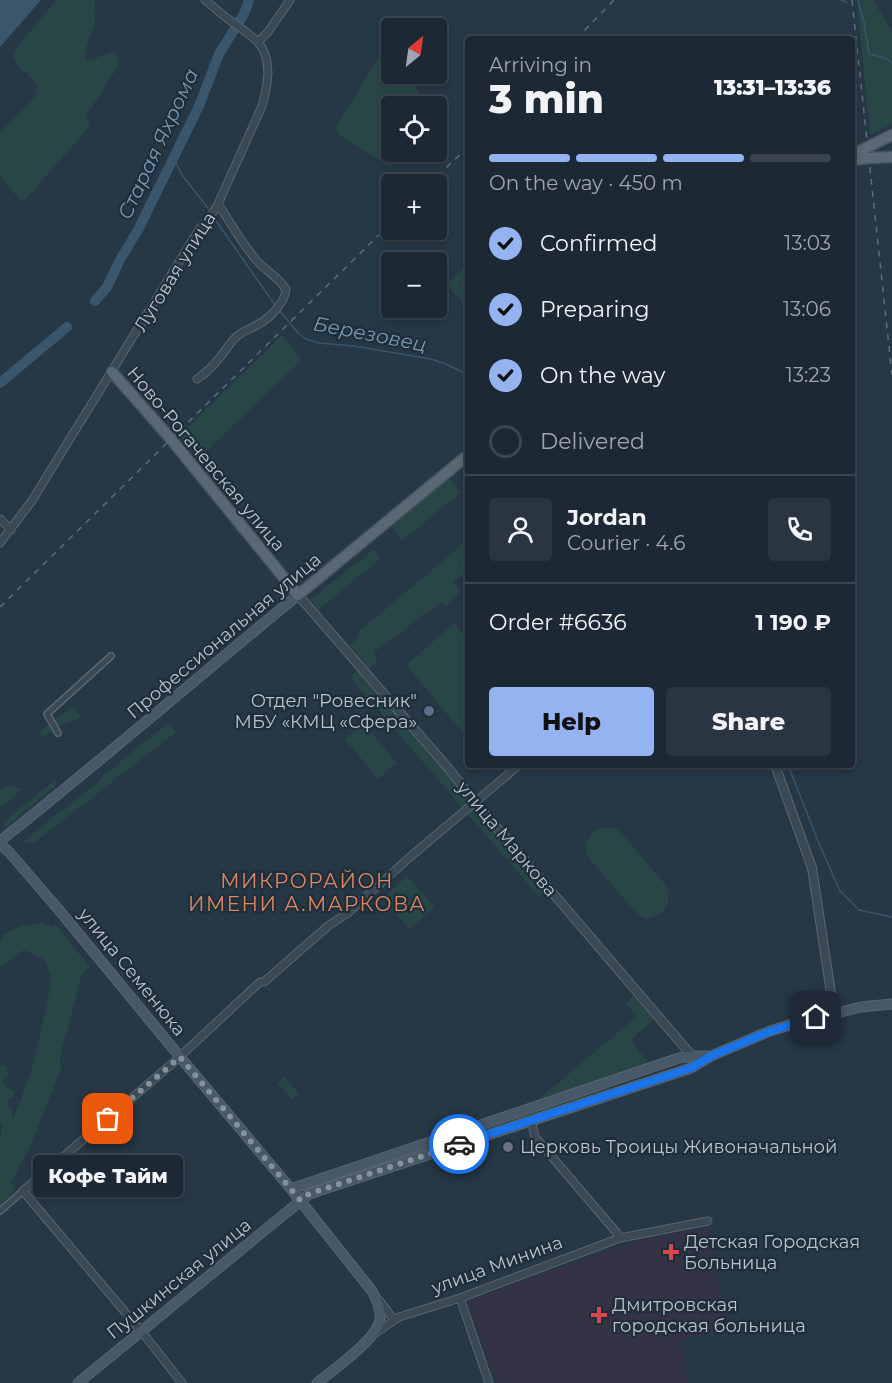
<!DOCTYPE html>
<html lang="en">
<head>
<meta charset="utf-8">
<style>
	body { margin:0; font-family:Montserrat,sans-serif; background:#293540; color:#f1f3f6; height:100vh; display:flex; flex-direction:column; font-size:22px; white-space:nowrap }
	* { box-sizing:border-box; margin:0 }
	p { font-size:20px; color:#a0a6ac }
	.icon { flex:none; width:33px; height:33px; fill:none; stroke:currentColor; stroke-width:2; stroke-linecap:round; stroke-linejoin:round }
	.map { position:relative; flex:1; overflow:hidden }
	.drawer { position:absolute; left:465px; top:36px; width:390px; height:732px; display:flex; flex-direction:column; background:#1c2934; border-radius:6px; box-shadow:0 3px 9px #0003,0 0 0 2px #3a454f }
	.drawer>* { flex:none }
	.needle { width:39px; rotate:29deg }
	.controls { position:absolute; left:381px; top:18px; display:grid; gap:12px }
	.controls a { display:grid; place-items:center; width:66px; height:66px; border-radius:6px; background:#1c2934; box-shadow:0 3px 9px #0003,0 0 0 2px #3a454f; font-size:30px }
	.pin { position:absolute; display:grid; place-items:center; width:51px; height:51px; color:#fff; margin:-26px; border-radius:12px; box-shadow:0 3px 9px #0006 }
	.courier { position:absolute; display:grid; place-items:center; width:60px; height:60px; margin:-30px; border:4px solid #1a73e8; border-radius:50%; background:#fff; color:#222; box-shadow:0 2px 8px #0007 }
	.bubble { position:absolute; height:42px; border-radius:6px; background:#1c2934; box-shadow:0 3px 9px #0003,0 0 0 2px #3a454f; font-size:20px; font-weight:800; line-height:42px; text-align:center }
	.summary em { font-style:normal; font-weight:800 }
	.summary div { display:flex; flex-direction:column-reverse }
	.summary { display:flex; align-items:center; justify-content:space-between; height:102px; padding:0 24px }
	h1 { font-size:39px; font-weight:800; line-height:45px }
	.bar { display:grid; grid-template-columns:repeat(4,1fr); gap:9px 6px; align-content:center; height:72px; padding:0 24px }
	.bar i { height:8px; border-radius:4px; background:#3a454f }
	.bar .selected { background:#95b2f1 }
	.bar p { grid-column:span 4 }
	.line { display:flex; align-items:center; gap:15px; padding:0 24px; border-top:2px solid #3a454f }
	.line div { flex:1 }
	.round { display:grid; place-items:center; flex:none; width:63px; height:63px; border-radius:6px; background:#293540 }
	ol { padding:0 24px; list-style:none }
	li { display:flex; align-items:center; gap:18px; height:66px }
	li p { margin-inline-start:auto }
	li .icon { padding:6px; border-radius:50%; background:#95b2f1; color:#111; stroke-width:4 }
	li:last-child { color:#a0a6ac }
	li i { width:33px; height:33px; border:3px solid #3a454f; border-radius:50% }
	.primary-button { display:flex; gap:12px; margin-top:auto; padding:12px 24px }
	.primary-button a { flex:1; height:69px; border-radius:6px; background:#95b2f1; color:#111; font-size:24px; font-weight:800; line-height:69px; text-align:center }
	.primary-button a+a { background:#293540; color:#f1f3f6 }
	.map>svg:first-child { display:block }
</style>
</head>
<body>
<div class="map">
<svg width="892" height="1383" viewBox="0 0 892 1383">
	<rect width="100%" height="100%" fill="#263745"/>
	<path fill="#333345" d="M708 1228 728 1328 680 1341 688 1383H497L468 1302 521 1281 640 1240Z"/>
	<path fill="#284645" d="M56 0H94C100 25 88 34 85 56L88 60C98 59 103 53 114 51L119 58 117 68 86 116 90 126 26 199 21 201 0 176V133L34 97C45 80 20 74 15 61 13 58 14 54 14 51Z
		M857 0H873L892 31V124L870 135Z
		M389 48 391 50 392 74H409L426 106H392V152H409L395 165 389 166 339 135 336 127 383 50Z
		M467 264 468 265V307L446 285Z
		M282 335 302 360 200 457 179 436Z
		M448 478 461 492 402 541 392 527Z
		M468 540V553L462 559 468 567V572L453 582 461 592 446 606 441 602 374 652 377 661 369 669 350 645 359 636 358 632Z
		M374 549 381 558 318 610 310 600Z
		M454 623 468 638V739L406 665Z
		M359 668 547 890 539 897 350 677Z
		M72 706 81 717 53 730 44 738 40 732 49 724 53 729V721Z
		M168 723 176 732 34 843 22 842 102 779 104 775Z
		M364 723 397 763 378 779 345 739Z
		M56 779 55 786 6 827 2 823Z
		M8 785 22 789 0 808V791Z
		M603 827 614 828 620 832 666 885C672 902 666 916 646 919L636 913 589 858C582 844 588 832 603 827Z
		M407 876 435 907 409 929 382 898Z
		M43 923 46 926 48 924 51 927 55 924 90 967 82 973 60 1057 61 1069 29 1149 11 1182 16 1189 0 1205V1141L2 1126 0 1123V1065L6 1066 8 1076 3 1078V1085L15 1092 14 1098 8 1100 7 1104 12 1109V1118L18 1107 34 1062 49 993 51 979 46 962 41 958 24 950 0 967V940L3 938V935L20 926Z
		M634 995 654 1019 631 1040 649 1064 539 1099 637 1016 626 1004Z
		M284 1076 299 1094 292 1100 277 1083Z
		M609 1086 611 1091 310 1191 308 1185Z"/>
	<path fill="#39566c" d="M0 0H41L0 47Z"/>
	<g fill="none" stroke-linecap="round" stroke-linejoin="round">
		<path stroke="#39566c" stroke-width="1.5" d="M841 0 847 2
			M858 0 864 22 869 54 885 58 892 63
			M171 162 176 163 182 175 208 208
			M214 218 275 305
			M280 311 298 333 306 339 319 343 354 346 431 359 446 364 468 375
			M788 765 818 841 840 891 859 910 892 917"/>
		<path stroke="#39566c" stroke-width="10" d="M95 301 107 287 121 258 138 230 199 106 219 54 244 14 249 0
			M0 383 67 327"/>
		<defs>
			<path id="pedestrian" d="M58 733 47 714 111 656
				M0 1211 23 1191"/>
			<path id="minor" d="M258 42 268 32 290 0
				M197 379C206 373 214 365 221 356 226 350 230 343 236 337 243 331 250 329 257 325 269 319 285 303 286 289 279 278 268 272 259 263 243 246 231 223 218 204
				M0 519 11 530
				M0 543 31 502 200 228 210 217 218 204 262 106C268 85 273 60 258 42 250 34 240 28 231 21 222 15 214 7 205 0
				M531 1120 535 1137 616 1232 620 1238
				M460 1298 489 1383
				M379 1300 394 1320
				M374 1334 399 1317 460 1298 620 1238 708 1221
				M182 1383 146 1337 23 1191 174 1062 260 982H264L328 926 348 913 410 857 519 765"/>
			<path id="tertiary" d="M298 595 449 769 475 802 692 1056
				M775 765 812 868 834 1013"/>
			<path id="secondary" d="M0 841C101 761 198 677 298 595
				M0 844 9 852 59 910 180 1057 291 1189 372 1291C377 1300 383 1312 379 1323 374 1341 333 1370 317 1383
				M291 1189 679 1058 692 1056H709
				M78 1383 309 1194 691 1068 711 1056 770 1031 799 1022 861 1007 892 1004"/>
			<path id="primary" d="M852 155 892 135
				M852 160 869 158 892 157
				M112 372 170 438 298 595 468 455"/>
		</defs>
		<use href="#pedestrian" stroke="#596672" stroke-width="8"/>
		<use href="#minor" stroke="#596672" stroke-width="9"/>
		<use href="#tertiary" stroke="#596672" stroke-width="10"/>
		<use href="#secondary" stroke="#596672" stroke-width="11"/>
		<use href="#primary" stroke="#44525e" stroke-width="13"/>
		<use href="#pedestrian" stroke="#3a4954" stroke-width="5"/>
		<use href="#minor" stroke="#3a4954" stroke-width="7"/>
		<use href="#tertiary" stroke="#3a4954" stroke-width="8"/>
		<use href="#secondary" stroke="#485868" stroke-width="9"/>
		<use href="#primary" stroke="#596874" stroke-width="10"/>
		<path stroke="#5c6d7b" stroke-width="1.5" stroke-dasharray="6 6" stroke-linecap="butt" d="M852 0 892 375
			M576 39 614 0
			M429 184 468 147
			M0 607 392 222"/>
	</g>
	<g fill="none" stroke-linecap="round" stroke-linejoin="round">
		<path stroke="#85929e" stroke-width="6" stroke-dasharray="0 10.8" d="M108 1119 180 1057 300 1200 309 1194 459 1144"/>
		<path stroke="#1a73e8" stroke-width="8" d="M459 1144 691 1068 711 1056 771 1031 816 1017"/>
	</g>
	<circle fill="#5c6f8a" stroke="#1f2e3a" stroke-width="2" cx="429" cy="711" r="6"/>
	<circle fill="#6b7280" stroke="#1f2e3a" stroke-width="2" cx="508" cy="1147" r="6"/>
	<g fill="#e0444e" stroke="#1f2e3a" stroke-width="2">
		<path d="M668 1243h6v6h6v6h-6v6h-6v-6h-6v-6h6z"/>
		<path d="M596 1306h6v6h6v6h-6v6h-6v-6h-6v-6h6z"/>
	</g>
	<g text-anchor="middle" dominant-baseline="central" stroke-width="4.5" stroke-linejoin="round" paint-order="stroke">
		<g font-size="18" fill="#b8c3ce" stroke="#1f2e3a">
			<text transform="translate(175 272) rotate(-58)">Луговая улица</text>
			<text transform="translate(206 459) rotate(50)">Ново-Рогачевская улица</text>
			<text transform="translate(224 636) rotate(-40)">Профессиональная улица</text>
			<text transform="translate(507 839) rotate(50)">улица Маркова</text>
			<text transform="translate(132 972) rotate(51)">улица Семенюка</text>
			<text transform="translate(497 1265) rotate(-20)">улица Минина</text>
			<text transform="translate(179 1279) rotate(-39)">Пушкинская улица</text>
		</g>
		<g font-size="18" fill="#b8c3ce" stroke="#1f2e3a" text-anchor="start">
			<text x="417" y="701" text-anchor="end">Отдел "Ровесник"<tspan x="417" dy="21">МБУ «КМЦ «Сфера»</tspan></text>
			<text x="520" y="1147">Церковь Троицы Живоначальной</text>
			<text x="684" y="1242">Детская Городская<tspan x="684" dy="21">Больница</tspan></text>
			<text x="612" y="1305">Дмитровская<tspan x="612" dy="21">городская больница</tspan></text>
		</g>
		<g font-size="20" font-style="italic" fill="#7798b2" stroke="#1f2e3a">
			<text transform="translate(158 144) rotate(-65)">Старая Яхрома</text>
			<text transform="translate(370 334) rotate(11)">Березовец</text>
		</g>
		<g font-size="20" letter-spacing="1.5" fill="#dc8864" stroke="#1f2e3a">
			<text x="307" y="881">МИКРОРАЙОН<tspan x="307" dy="23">ИМЕНИ А.МАРКОВА</tspan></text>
		</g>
	</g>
</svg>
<div class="controls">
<a><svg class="needle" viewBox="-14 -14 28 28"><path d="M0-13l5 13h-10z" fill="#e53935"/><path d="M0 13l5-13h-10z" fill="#a0a6ac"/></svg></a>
<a><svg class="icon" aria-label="locate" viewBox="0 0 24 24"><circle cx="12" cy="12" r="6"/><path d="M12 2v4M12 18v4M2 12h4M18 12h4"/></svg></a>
<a>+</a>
<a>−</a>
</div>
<div class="pin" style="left:108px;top:1119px;background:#ea580c"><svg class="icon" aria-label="bag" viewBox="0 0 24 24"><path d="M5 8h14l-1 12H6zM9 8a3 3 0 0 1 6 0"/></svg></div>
<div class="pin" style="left:816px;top:1017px;background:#1f2937"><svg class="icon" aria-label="home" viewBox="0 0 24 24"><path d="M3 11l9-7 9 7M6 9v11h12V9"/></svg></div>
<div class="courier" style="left:459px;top:1144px"><svg class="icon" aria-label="car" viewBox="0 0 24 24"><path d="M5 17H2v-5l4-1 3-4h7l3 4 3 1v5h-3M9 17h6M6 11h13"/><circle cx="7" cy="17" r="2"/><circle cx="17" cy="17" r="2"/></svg></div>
<div class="bubble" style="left:33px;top:1155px;width:150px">Кофе Тайм</div>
<section class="drawer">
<div class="summary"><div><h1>3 min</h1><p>Arriving in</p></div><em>13:31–13:36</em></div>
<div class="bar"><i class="selected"></i><i class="selected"></i><i class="selected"></i><i></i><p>On the way · 450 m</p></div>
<ol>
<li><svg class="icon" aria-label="check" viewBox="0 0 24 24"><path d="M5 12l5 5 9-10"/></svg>Confirmed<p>13:03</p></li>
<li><svg class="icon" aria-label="check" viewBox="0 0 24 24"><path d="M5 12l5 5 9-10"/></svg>Preparing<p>13:06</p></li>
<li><svg class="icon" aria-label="check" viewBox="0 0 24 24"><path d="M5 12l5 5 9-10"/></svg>On the way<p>13:23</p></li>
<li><i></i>Delivered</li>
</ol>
<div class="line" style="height:108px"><a class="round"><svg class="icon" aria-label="person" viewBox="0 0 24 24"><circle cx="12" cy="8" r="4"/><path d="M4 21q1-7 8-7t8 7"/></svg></a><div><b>Jordan</b><p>Courier · 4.6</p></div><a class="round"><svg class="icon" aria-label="phone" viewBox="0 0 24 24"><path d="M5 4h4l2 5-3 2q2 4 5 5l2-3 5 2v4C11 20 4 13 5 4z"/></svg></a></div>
<div class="line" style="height:78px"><div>Order #6636</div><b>1 190 ₽</b></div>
<div class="primary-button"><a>Help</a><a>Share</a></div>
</section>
</div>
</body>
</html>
